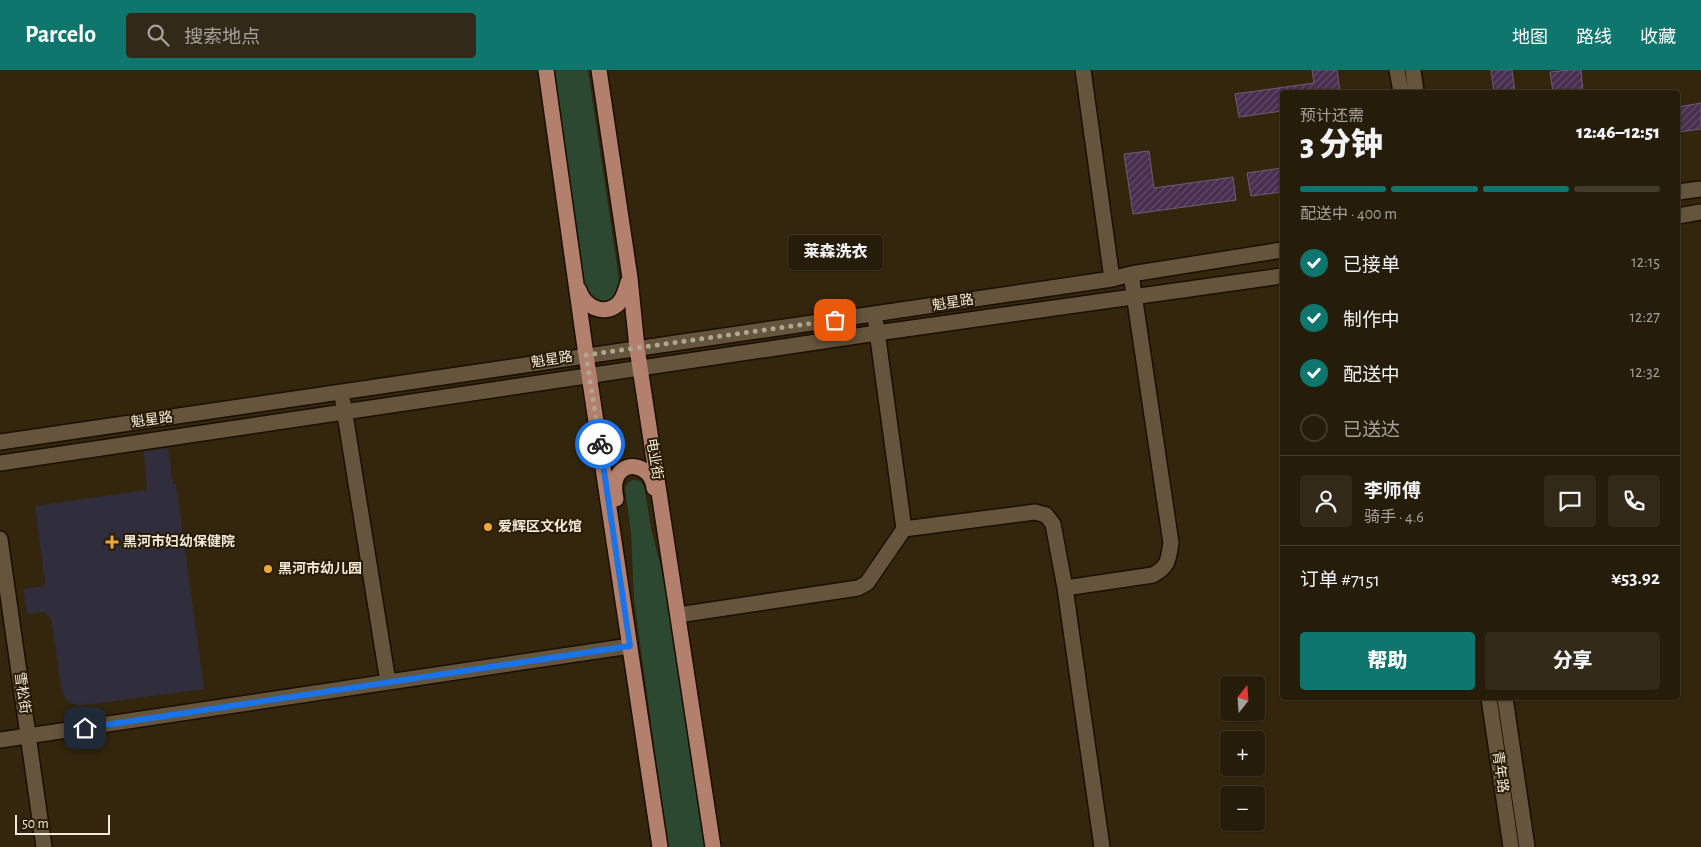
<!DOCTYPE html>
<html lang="zh">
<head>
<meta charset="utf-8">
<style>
	body { margin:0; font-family:"Alegreya Sans","Noto Sans SC",sans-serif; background:#322918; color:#f1f3f6; height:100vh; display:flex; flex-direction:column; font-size:19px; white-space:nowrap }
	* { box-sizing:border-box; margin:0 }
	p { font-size:16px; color:#a4a19c }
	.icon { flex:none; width:28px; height:28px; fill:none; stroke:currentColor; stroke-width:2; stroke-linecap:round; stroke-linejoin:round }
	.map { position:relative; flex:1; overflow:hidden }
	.side { position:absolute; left:1280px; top:20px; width:400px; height:610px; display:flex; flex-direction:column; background:#261c0a; border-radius:5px; box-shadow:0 1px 4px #0004,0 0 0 1px #423a2b }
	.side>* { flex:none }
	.needle { width:32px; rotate:17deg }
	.fabs { position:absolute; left:1220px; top:606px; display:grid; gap:10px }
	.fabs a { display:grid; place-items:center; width:45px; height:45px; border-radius:5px; background:#261c0a; box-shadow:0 1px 4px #0004,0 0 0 1px #423a2b; font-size:25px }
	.scale { position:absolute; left:15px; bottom:12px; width:95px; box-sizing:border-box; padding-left:5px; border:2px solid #f1e9da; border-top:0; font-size:14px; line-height:18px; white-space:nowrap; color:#f1e9da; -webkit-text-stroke:4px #291c04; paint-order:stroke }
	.pin { position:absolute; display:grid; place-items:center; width:42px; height:42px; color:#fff; margin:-21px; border-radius:10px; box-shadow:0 2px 8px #0006 }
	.courier { position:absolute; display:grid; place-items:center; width:50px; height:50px; margin:-25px; border:4px solid #1a73e8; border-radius:50%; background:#fff; color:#222; box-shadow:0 1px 6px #0007 }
	.bubble { position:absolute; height:35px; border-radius:5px; background:#261c0a; box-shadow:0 1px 4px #0004,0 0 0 1px #423a2b; font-size:16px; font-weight:800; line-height:35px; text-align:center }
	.head em { font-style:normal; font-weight:800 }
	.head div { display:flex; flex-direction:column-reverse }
	.head { display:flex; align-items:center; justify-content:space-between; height:85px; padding:0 20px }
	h1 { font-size:32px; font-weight:800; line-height:38px }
	.bar { display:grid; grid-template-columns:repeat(4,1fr); gap:8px 5px; align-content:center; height:60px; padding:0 20px }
	.bar i { height:6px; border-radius:4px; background:#423a2b }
	.bar .on { background:#0f766e }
	.bar p { grid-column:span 4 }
	.line { display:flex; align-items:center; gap:12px; padding:0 20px; border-top:1px solid #423a2b }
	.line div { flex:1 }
	.round { display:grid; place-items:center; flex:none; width:52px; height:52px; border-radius:5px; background:#322918 }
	ol { padding:0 20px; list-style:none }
	li { display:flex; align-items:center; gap:15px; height:55px }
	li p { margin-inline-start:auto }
	li .icon { padding:5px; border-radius:50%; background:#0f766e; color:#fff; stroke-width:4 }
	li:last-child { color:#a4a19c }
	li i { width:28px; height:28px; border:2px solid #423a2b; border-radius:50% }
	.cta { display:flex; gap:10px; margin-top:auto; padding:10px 20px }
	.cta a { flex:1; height:58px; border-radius:5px; background:#0f766e; color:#fff; font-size:20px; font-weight:800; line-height:58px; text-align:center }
	.cta a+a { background:#322918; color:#f1f3f6 }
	header { display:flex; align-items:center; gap:30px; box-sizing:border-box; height:70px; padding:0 25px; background:#0f766e; color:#fff }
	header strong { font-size:24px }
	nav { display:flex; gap:28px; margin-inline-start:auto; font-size:18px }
	.search { width:350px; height:45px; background:#322918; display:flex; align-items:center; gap:12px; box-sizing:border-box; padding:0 18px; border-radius:5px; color:#a4a19c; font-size:19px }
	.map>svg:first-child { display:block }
</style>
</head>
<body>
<header>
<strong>Parcelo</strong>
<div class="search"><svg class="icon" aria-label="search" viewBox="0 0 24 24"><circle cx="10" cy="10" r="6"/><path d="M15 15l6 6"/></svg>搜索地点</div>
<nav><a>地图</a><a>路线</a><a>收藏</a></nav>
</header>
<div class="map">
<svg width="1701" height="777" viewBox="0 0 1701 777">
	<defs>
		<pattern id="building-hatch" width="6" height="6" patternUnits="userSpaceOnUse" patternTransform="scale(1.25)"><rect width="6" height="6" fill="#482e4f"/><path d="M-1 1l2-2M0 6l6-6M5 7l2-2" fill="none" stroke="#634c68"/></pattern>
	</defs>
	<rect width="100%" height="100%" fill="#33260d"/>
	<path fill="#302d3d" d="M168 378 173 414H176L204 619 78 636 67 631 62 622 51 548 44 542 27 544 23 519 44 516 45 513 35 436 147 420 144 381Z"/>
	<path fill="#2c4830" d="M554 0H588L620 216 618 225 605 234 594 232 585 218Z
		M633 410 640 411 644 416 651 458 668 526 704 777H668L634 529 631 462 625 418 628 413Z"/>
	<path fill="url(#building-hatch)" stroke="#6f5c74" d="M1312 0H1337L1340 22H1282V41L1239 47 1235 24 1314 13Z
		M1491 0H1512L1515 22H1494Z
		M1568 0H1581L1583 22H1553L1550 2Z
		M1701 33V59L1678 62V37Z
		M1149 81 1154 118 1233 107 1236 130 1133 144 1124 84Z
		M1282 98V122L1251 126 1247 103Z"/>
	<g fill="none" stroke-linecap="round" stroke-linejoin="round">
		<defs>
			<path id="minor" d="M1083 0 1112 209
				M1397 0 1401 22
				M1413 0 1416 22
				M1678 122 1701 119
				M1678 146 1701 142
				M876 254 904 459 1035 442 1046 445 1053 454 1065 518 1102 777
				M343 332 388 612
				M0 372 1112 209 1131 204 1282 180
				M0 393 877 263 1282 206
				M0 469 44 777
				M1065 518 1153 505C1169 496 1168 490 1171 473L1131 204
				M678 545 858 518 867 513 904 459
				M1489 628 1511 777
				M1505 628 1527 777
				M0 670 630 576"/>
			<path id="major" d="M546 0 586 285 660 777
				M599 0 630 208 637 278 713 777
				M579 220C584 236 603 247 618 234 624 228 626 219 628 212
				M616 429C615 424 614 418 615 413 619 389 651 392 654 418"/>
		</defs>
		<use href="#minor" stroke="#1a0e00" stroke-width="18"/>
		<use href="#major" stroke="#1a0e00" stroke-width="18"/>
		<use href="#minor" stroke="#65553c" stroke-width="15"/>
		<use href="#major" stroke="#b3806d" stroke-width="15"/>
	</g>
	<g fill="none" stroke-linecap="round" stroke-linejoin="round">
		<path stroke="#aea592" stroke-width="5" stroke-dasharray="0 9" d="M600 374 586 285 835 250"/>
		<path stroke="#1a73e8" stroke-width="6" d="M85 658 630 576 600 374"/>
	</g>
	<g fill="#eca93b" stroke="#291c04" stroke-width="2">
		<circle cx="488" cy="457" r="5"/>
		<path d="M109.5 464.5h5v5h5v5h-5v5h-5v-5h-5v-5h5z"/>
		<circle cx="268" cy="499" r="5"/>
	</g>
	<g text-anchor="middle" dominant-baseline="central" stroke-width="4" stroke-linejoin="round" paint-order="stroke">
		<g font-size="14" fill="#f1e9da" stroke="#291c04">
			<text transform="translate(953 233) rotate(-9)">魁星路</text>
			<text transform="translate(552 290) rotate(-9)">魁星路</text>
			<text transform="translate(152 350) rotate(-8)">魁星路</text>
			<text transform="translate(654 389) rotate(81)">电业街</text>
			<text transform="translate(22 623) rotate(82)">雪松街</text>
			<text transform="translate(1500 702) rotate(82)">青年路</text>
		</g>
		<g font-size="14" font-weight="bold" fill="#f1e9da" stroke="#291c04" text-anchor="start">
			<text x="498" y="457">爱辉区文化馆</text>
			<text x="123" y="472">黑河市妇幼保健院</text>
			<text x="278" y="499">黑河市幼儿园</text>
		</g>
	</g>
</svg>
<div class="fabs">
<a><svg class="needle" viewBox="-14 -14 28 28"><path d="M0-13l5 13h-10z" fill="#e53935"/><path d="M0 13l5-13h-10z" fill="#a4a19c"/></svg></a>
<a>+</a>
<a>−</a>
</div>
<div class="scale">50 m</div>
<div class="pin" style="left:835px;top:250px;background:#ea580c"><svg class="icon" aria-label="bag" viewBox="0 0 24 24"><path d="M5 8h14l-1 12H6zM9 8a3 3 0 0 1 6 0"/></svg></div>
<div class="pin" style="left:85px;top:658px;background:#1f2937"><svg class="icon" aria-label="home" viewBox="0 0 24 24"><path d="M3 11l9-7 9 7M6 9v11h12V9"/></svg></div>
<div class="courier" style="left:600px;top:374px"><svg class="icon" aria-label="bike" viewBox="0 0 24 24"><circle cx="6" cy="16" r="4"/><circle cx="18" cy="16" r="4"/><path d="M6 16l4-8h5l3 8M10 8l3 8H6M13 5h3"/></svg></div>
<div class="bubble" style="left:788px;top:165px;width:95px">莱森洗衣</div>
<section class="side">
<div class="head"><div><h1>3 分钟</h1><p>预计还需</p></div><em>12:46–12:51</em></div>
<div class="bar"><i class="on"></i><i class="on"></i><i class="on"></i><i></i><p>配送中 · 400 m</p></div>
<ol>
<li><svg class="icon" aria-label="check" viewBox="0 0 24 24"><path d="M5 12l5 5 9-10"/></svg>已接单<p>12:15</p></li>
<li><svg class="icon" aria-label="check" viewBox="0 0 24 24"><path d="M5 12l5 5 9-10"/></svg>制作中<p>12:27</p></li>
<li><svg class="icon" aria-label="check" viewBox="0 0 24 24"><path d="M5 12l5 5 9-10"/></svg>配送中<p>12:32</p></li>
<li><i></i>已送达</li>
</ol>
<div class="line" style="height:90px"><a class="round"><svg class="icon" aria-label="person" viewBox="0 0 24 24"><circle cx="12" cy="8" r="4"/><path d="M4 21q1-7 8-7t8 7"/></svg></a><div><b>李师傅</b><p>骑手 · 4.6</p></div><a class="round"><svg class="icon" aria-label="chat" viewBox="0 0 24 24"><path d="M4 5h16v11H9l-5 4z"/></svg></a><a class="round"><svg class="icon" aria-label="phone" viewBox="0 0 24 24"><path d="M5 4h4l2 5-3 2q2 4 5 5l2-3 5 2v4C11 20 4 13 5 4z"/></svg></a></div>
<div class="line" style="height:65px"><div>订单 #7151</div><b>¥53.92</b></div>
<div class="cta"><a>帮助</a><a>分享</a></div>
</section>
</div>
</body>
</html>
